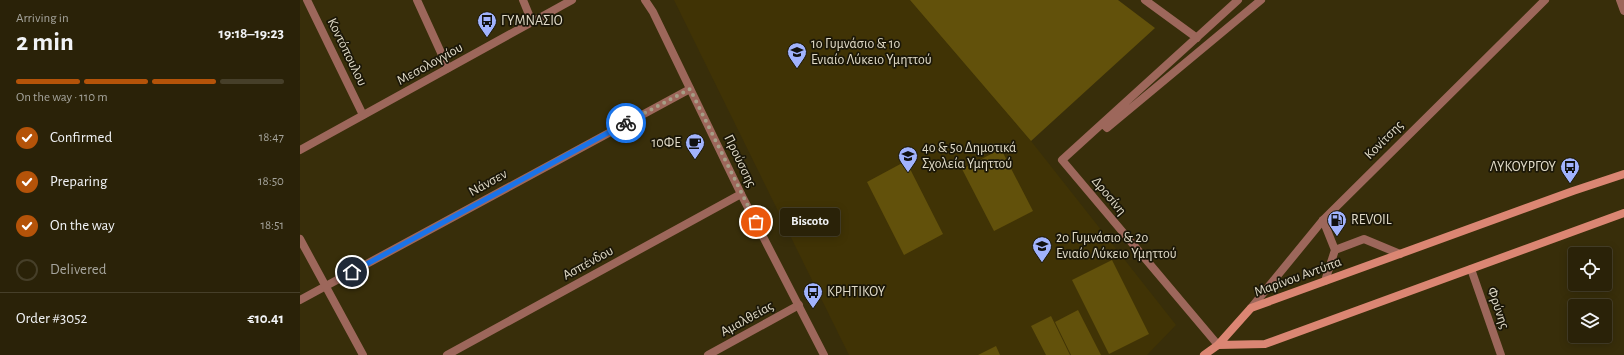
<!DOCTYPE html>
<html lang="en">
<head>
<meta charset="utf-8">
<style>
	body { margin:0; font-family:"Alegreya Sans",sans-serif; background:#322a12; color:#f1f3f6; height:100vh; display:flex; flex-direction:column; font-size:15px; white-space:nowrap }
	* { box-sizing:border-box; margin:0 }
	p { font-size:13px; color:#a5a49c }
	.icon { flex:none; width:22px; height:22px; fill:none; stroke:currentColor; stroke-width:2; stroke-linecap:round; stroke-linejoin:round }
	.map { position:relative; flex:1; overflow:hidden }
	.sheet { display:flex; flex-direction:column; background:#2a2208; width:300px }
	.sheet>* { flex:none }
	.fabs { position:absolute; left:1268px; top:247px; display:grid; gap:8px }
	.fabs a { display:grid; place-items:center; width:44px; height:44px; border-radius:4px; background:#2a2208; box-shadow:0 2px 10px #0003,0 0 0 1px #463f29; font-size:20px }
	.pin { position:absolute; display:grid; place-items:center; width:34px; height:34px; color:#fff; margin:-17px; border:2px solid #fff; border-radius:50%; box-shadow:0 1px 4px #0007 }
	.courier { position:absolute; display:grid; place-items:center; width:40px; height:40px; margin:-20px; border:3px solid #1a73e8; border-radius:50%; background:#fff; color:#222; box-shadow:0 1px 5px #0007 }
	.bubble { position:absolute; height:28px; border-radius:4px; background:#2a2208; box-shadow:0 2px 10px #0003,0 0 0 1px #463f29; font-size:13px; font-weight:600; line-height:28px; text-align:center }
	.summary em { font-style:normal; font-weight:600 }
	.summary div { display:flex; flex-direction:column-reverse }
	.summary { display:flex; align-items:center; justify-content:space-between; height:68px; padding:0 16px }
	h1 { font-size:26px; font-weight:600; line-height:30px }
	.bar { display:grid; grid-template-columns:repeat(4,1fr); gap:6px 4px; align-content:center; height:48px; padding:0 16px }
	.bar i { height:5px; border-radius:3px; background:#463f29 }
	.bar .on { background:#b45309 }
	.bar p { grid-column:span 4 }
	.line { display:flex; align-items:center; gap:10px; padding:0 16px; border-top:1px solid #463f29 }
	.line div { flex:1 }
	ol { padding:0 16px; list-style:none }
	li { display:flex; align-items:center; gap:12px; height:44px }
	li p { margin-inline-start:auto }
	li .icon { padding:4px; border-radius:50%; background:#b45309; color:#fff; stroke-width:4 }
	li:last-child { color:#a5a49c }
	li i { width:22px; height:22px; border:2px solid #463f29; border-radius:50% }
	main { display:flex; flex:1; min-height:0 }
	.map>svg:first-child { display:block }
</style>
</head>
<body>
<main>
<section class="sheet">
<div class="summary"><div><h1>2 min</h1><p>Arriving in</p></div><em>19:18–19:23</em></div>
<div class="bar"><i class="on"></i><i class="on"></i><i class="on"></i><i></i><p>On the way · 110 m</p></div>
<ol>
<li><svg class="icon" aria-label="check" viewBox="0 0 24 24"><path d="M5 12l5 5 9-10"/></svg>Confirmed<p>18:47</p></li>
<li><svg class="icon" aria-label="check" viewBox="0 0 24 24"><path d="M5 12l5 5 9-10"/></svg>Preparing<p>18:50</p></li>
<li><svg class="icon" aria-label="check" viewBox="0 0 24 24"><path d="M5 12l5 5 9-10"/></svg>On the way<p>18:51</p></li>
<li><i></i>Delivered</li>
</ol>
<div class="line" style="height:52px"><div>Order #3052</div><b>€10.41</b></div>
</section>
<div class="map">
<svg width="1324" height="355" viewBox="0 0 1324 355">
	<rect width="100%" height="100%" fill="#382e0a"/>
	<path fill="#403305" d="M374 0H610L731 141 876 325 847 355H549Z"/>
	<path fill="#62510b" d="M610 0H818L855 28 731 141Z
		M701 149 733 211 694 231 662 169Z
		M606 161 643 234 604 255 567 182Z
		M812 260 849 334 809 354 772 280Z
		M778 310 801 355H771L755 322Z
		M751 316 770 355H746L731 326Z
		M696 346 700 355H678Z"/>
	<g fill="none" stroke-linecap="round" stroke-linejoin="round">
		<path stroke="#9d675b" stroke-width="8" d="M1023 220 1035 250
			M1025 281 1035 250 1064 239 1100 254"/>
		<path stroke="#9d675b" stroke-width="8" d="M7 0 63 115
			M117 0 148 68
			M223 0 232 22
			M845 0 897 38
			M1320 0 1324 11
			M803 124 807 128 961 0
			M1171 269 1201 355
			M0 300 390 89
			M951 308 1023 220 1245 0
			M918 345 762 160 938 0
			M147 355 441 194
			M408 355 499 305"/>
		<path stroke="#9d675b" stroke-width="8" d="M345 0 353 12 441 194 524 355
			M0 150 272 0
			M0 239 63 355"/>
		<path stroke="#db8673" stroke-width="8" d="M918 345 965 344 1324 213
			M904 355 918 345 951 308 1273 191 1324 174"/>
	</g>
	<g fill="none" stroke-linecap="round" stroke-linejoin="round">
		<path stroke="#a69e86" stroke-width="4" stroke-dasharray="0 7.2" d="M326 123 390 89 456 222"/>
		<path stroke="#1a73e8" stroke-width="5" d="M52 272 326 123"/>
	</g>
	<defs>
		<symbol id="bus-pin" viewBox="-11 -11 22 30"><path d="M0 17L-7.5 6A9.5 9.5 0 1 1 7.5 6Z" fill="#a1b3fd" stroke="#1b1708"/><path d="M-5-6H5V4H4V6H2V4H-2V6H-4V4H-5ZM-3.5-4V0h7V-4ZM-3.5 1.2v1.5H-2V1.2ZM2 1.2v1.5H3.5V1.2Z" fill="#111"/></symbol>
		<symbol id="school-pin" viewBox="-11 -11 22 30"><path d="M0 17L-7.5 6A9.5 9.5 0 1 1 7.5 6Z" fill="#a1b3fd" stroke="#1b1708"/><path d="M0-5L7-2L0 1L-7-2ZM-4 1L0 2.5L4 1V4Q0 6-4 4Z" fill="#111"/></symbol>
		<symbol id="cafe-pin" viewBox="-11 -11 22 30"><path d="M0 17L-7.5 6A9.5 9.5 0 1 1 7.5 6Z" fill="#a1b3fd" stroke="#1b1708"/><path d="M-5.5-4.5H6V0H3Q3 3.5 0 3.5H-2.5Q-5.5 3.5-5.5 0ZM3-3.2v2h1.7v-2ZM-6 4.5H4V6H-6Z" fill="#111"/></symbol>
		<symbol id="fuel-pin" viewBox="-11 -11 22 30"><path d="M0 17L-7.5 6A9.5 9.5 0 1 1 7.5 6Z" fill="#a1b3fd" stroke="#1b1708"/><path d="M-5.5-6h7V0h2V4h1.3V-2.5L3-4.5l.8-.8L6-3V5H2.5V1h-1V6h-7ZM-4.2-4.7v3.2H.2V-4.7Z" fill="#111"/></symbol>
	</defs>
	<g fill-rule="evenodd">
		<use href="#bus-pin" x="176" y="10" width="22" height="30"/>
		<use href="#school-pin" x="486" y="41" width="22" height="30"/>
		<use href="#cafe-pin" x="384" y="132" width="22" height="30"/>
		<use href="#school-pin" x="597" y="145" width="22" height="30"/>
		<use href="#bus-pin" x="1259" y="156" width="22" height="30"/>
		<use href="#fuel-pin" x="1026" y="209" width="22" height="30"/>
		<use href="#school-pin" x="731" y="235" width="22" height="30"/>
		<use href="#bus-pin" x="502" y="281" width="22" height="30"/>
	</g>
	<g text-anchor="middle" dominant-baseline="central" stroke-width="3.5" stroke-linejoin="round" paint-order="stroke">
		<g font-size="14" fill="#e1dbc8" stroke="#1b1708" text-anchor="start">
			<text x="201" y="21">ΓΥΜΝΑΣΙΟ</text>
			<text x="511" y="44">1ο Γυμνάσιο &amp; 1ο<tspan x="511" dy="16">Ενιαίο Λύκειο Υμηττού</tspan></text>
			<text x="381" y="143" text-anchor="end">10ΦΕ</text>
			<text x="622" y="148">4ο &amp; 5ο Δημοτικά<tspan x="622" dy="16">Σχολεία Υμηττού</tspan></text>
			<text x="1256" y="167" text-anchor="end">ΛΥΚΟΥΡΓΟΥ</text>
			<text x="1051" y="220">REVOIL</text>
			<text x="756" y="238">2ο Γυμνάσιο &amp; 2ο<tspan x="756" dy="16">Ενιαίο Λύκειο Υμηττού</tspan></text>
			<text x="527" y="292">ΚΡΗΤΙΚΟΥ</text>
		</g>
		<g font-size="14" fill="#e1dbc8" stroke="#1b1708">
			<text transform="translate(47 52) rotate(64)">Κοντόπουλου</text>
			<text transform="translate(130 64) rotate(-29)">Μεσολογγίου</text>
			<text transform="translate(1084 140) rotate(-45)">Κονίτσης</text>
			<text transform="translate(440 161) rotate(64)">Προύσσης</text>
			<text transform="translate(188 183) rotate(-29)">Νάνσεν</text>
			<text transform="translate(809 196) rotate(50)">Δροσίνη</text>
			<text transform="translate(288 263) rotate(-29)">Ασπένδου</text>
			<text transform="translate(998 277) rotate(-20)">Μαρίνου Αντύπα</text>
			<text transform="translate(1198 308) rotate(71)">Φρύνης</text>
			<text transform="translate(447 319) rotate(-29)">Αμαλθείας</text>
		</g>
	</g>
</svg>
<div class="fabs">
<a><svg class="icon" aria-label="locate" viewBox="0 0 24 24"><circle cx="12" cy="12" r="6"/><path d="M12 2v4M12 18v4M2 12h4M18 12h4"/></svg></a>
<a><svg class="icon" aria-label="layers" viewBox="0 0 24 24"><path d="M12 4l9 5-9 5-9-5zM3 14l9 5 9-5"/></svg></a>
</div>
<div class="pin" style="left:456px;top:222px;background:#ea580c"><svg class="icon" aria-label="bag" viewBox="0 0 24 24"><path d="M5 8h14l-1 12H6zM9 8a3 3 0 0 1 6 0"/></svg></div>
<div class="pin" style="left:52px;top:272px;background:#1f2937"><svg class="icon" aria-label="home" viewBox="0 0 24 24"><path d="M3 11l9-7 9 7M6 9v11h12V9"/></svg></div>
<div class="courier" style="left:326px;top:123px"><svg class="icon" aria-label="bike" viewBox="0 0 24 24"><circle cx="6" cy="16" r="4"/><circle cx="18" cy="16" r="4"/><path d="M6 16l4-8h5l3 8M10 8l3 8H6M13 5h3"/></svg></div>
<div class="bubble" style="left:480px;top:208px;width:60px">Biscoto</div>
</div>
</main>
</body>
</html>
